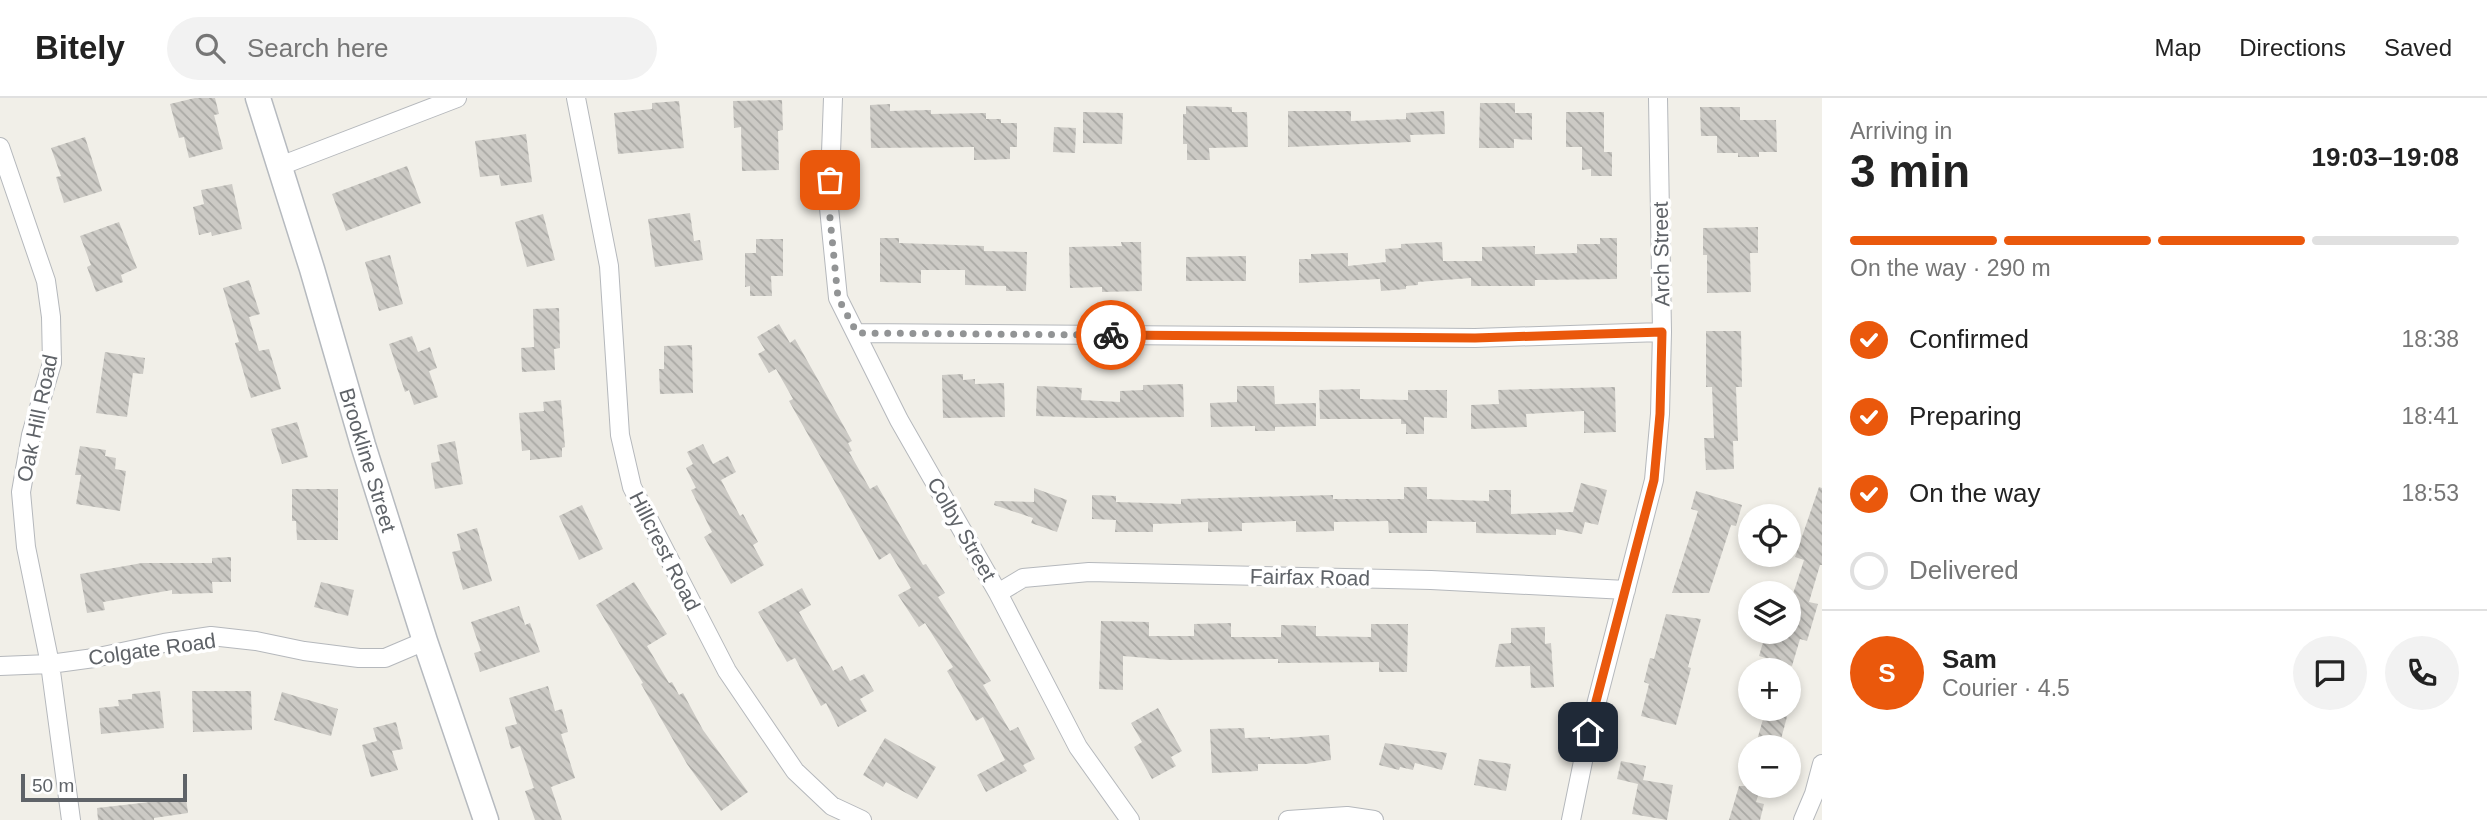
<!DOCTYPE html>
<html lang="en">
<head>
<meta charset="utf-8">
<style>
	body { margin:0; font-family:Arial,sans-serif; background:#f2f2f2; color:#222; height:100vh; display:flex; flex-direction:column; font-size:26px; white-space:nowrap }
	* { box-sizing:border-box; margin:0 }
	p { font-size:23px; color:#767676 }
	.icon { flex:none; width:38px; height:38px; fill:none; stroke:currentColor; stroke-width:2; stroke-linecap:round; stroke-linejoin:round }
	.map { position:relative; flex:1; overflow:hidden }
	.sheet { display:flex; flex-direction:column; background:#fff; width:665px }
	.sheet>* { flex:none }
	.controls { position:absolute; left:1738px; top:406px; display:grid; gap:14px }
	.controls a { display:grid; place-items:center; width:63px; height:63px; border-radius:50%; background:#fff; box-shadow:0 4px 10px #0003; font-size:35px }
	.scale { position:absolute; left:21px; bottom:18px; width:166px; box-sizing:border-box; padding-left:7px; border:4px solid #5f6368; border-top:0; font-size:19px; line-height:24px; white-space:nowrap; color:#5f6368; -webkit-text-stroke:5px #fff; paint-order:stroke }
	.pin { position:absolute; display:grid; place-items:center; width:60px; height:60px; color:#fff; margin:-30px; border-radius:14px; box-shadow:0 4px 10px #0006 }
	.courier { position:absolute; display:grid; place-items:center; width:70px; height:70px; margin:-35px; border:5px solid #ea580c; border-radius:50%; background:#fff; color:#222; box-shadow:0 2px 9px #0007 }
	.head em { font-style:normal; font-weight:700 }
	.head div { display:flex; flex-direction:column-reverse }
	.head { display:flex; align-items:center; justify-content:space-between; height:119px; padding:0 28px }
	h1 { font-size:46px; font-weight:700; line-height:52px }
	.bar { display:grid; grid-template-columns:repeat(4,1fr); gap:10px 7px; align-content:center; height:84px; padding:0 28px }
	.bar i { height:9px; border-radius:5px; background:#e0e0e0 }
	.bar .on { background:#ea580c }
	.bar p { grid-column:span 4 }
	.line { display:flex; align-items:center; gap:18px; padding:0 28px; border-top:2px solid #e0e0e0 }
	.line div { flex:1 }
	.round { display:grid; place-items:center; flex:none; width:74px; height:74px; border-radius:37px; background:#f2f2f2 }
	ol { padding:0 28px; list-style:none }
	li { display:flex; align-items:center; gap:21px; height:77px }
	li p { margin-inline-start:auto }
	li .icon { padding:7px; border-radius:50%; background:#ea580c; color:#fff; stroke-width:4 }
	li:last-child { color:#767676 }
	li i { width:38px; height:38px; border:4px solid #e0e0e0; border-radius:50% }
	header { display:flex; align-items:center; gap:42px; box-sizing:border-box; height:98px; padding:0 35px; background:#fff; border-bottom:2px solid #e0e0e0 }
	header strong { font-size:33px }
	nav { display:flex; gap:38px; margin-inline-start:auto; font-size:24px }
	.search { width:490px; height:63px; background:#f2f2f2; display:flex; align-items:center; gap:18px; box-sizing:border-box; padding:0 24px; border-radius:38px; color:#767676; font-size:26px }
	main { display:flex; flex:1; min-height:0 }
	.map>svg:first-child { display:block }
</style>
</head>
<body>
<header>
<strong>Bitely</strong>
<div class="search"><svg class="icon" aria-label="search" viewBox="0 0 24 24"><circle cx="10" cy="10" r="6"/><path d="M15 15l6 6"/></svg>Search here</div>
<nav><a>Map</a><a>Directions</a><a>Saved</a></nav>
</header>
<main>
<div class="map">
<svg width="1822" height="722" viewBox="0 0 1822 722">
	<defs>
		<pattern id="building-back-hatch" width="6" height="6" patternUnits="userSpaceOnUse" patternTransform="scale(1.75)"><rect width="6" height="6" fill="#cccac5"/><path d="M-1 5l2 2M0 0l6 6M5-1l2 2" fill="none" stroke="#a9a8a4"/></pattern>
	</defs>
	<rect width="100%" height="100%" fill="#f1efe8"/>
	<path fill="url(#building-back-hatch)" d="M195 0H215L219 16 214 17 223 51 189 60 184 39 179 40 170 6Z
		M782 2 783 32 778 33 779 72 742 73 741 29 734 30 733 3Z
		M679 3 684 50 618 56 614 15 652 11V5Z
		M1480 5H1515V15H1532V42L1514 41V50H1479Z
		M890 6V13L931 12V16L986 15V21H1001V25H1017V49H1010V61L974 62V49L871 50 870 7Z
		M1186 8 1232 9V14H1247L1248 49 1209 50 1210 62H1187V46H1183V16H1186Z
		M1700 9H1740V22H1776L1777 54H1759V59H1738V55H1717V38H1701Z
		M1288 13H1351V23L1406 21V15L1444 13 1445 36 1410 37 1411 44 1288 49Z
		M1083 14 1123 15 1122 46 1083 45Z
		M1566 14H1604V54H1612V78H1591V71L1582 72V49H1566Z
		M1054 29 1076 30 1075 55 1053 54Z
		M526 36 532 84 501 88 499 77 480 79 475 43Z
		M85 39 102 93 64 105 56 79 61 78 51 50Z
		M407 68 421 105 346 133 332 96Z
		M232 86 242 131 212 138 211 134 199 137 193 109 204 106 201 92Z
		M690 115 694 143 700 142 703 162 655 169 648 121Z
		M543 116 555 162 527 169 515 124Z
		M119 124 137 170 121 177 123 184 96 194 87 169 91 167 80 138Z
		M1758 129V155H1750L1751 194 1707 195V157H1703V130Z
		M880 140H899V145L984 148V153L1027 154 1026 193H1006V188L965 187V172H921V185L880 184Z
		M1600 140H1617V181L1535 182V188H1471V180L1418 184V187L1406 188V191L1381 193 1380 181 1299 185V161H1311V156L1348 155V168L1386 164 1385 151 1401 150V146L1442 144 1443 163H1482V149L1535 148V156L1577 155V146H1600Z
		M756 141H783V178H771L772 198H750V188L745 189V155H756Z
		M1121 144H1141L1142 193 1102 194V189L1070 190 1069 149 1122 148Z
		M390 157 403 206 379 213 365 164Z
		M1246 158V183H1186V159Z
		M249 182 260 216 249 219 259 253 269 251 281 291 251 300 235 245 239 244 223 190Z
		M559 210 560 250 554 251 555 272 522 274 521 250 534 249 533 211Z
		M779 226 790 245 795 241 822 289 852 343 848 345 852 353 849 354 870 391 877 387 923 467 926 466 945 495 938 499 991 583 983 587 1010 633 1018 629 1035 661 1023 667 1027 673 986 694 977 677 1005 662 983 619 976 623 947 573 953 569 925 525 919 529 898 497 911 490 890 455 879 462 789 303 793 301 776 271 769 275 758 256 765 252 757 239Z
		M1706 233H1741L1742 289H1736L1738 343H1733L1734 371 1706 372 1704 340H1714L1712 289H1706Z
		M412 238 418 254 430 249 437 270 429 273 438 299 414 307 409 292 405 294 389 246Z
		M692 247 693 295 660 296 659 271H664V248Z
		M105 254 145 260 143 276 133 275 127 319 96 315Z
		M963 276V282L975 281V286L1004 285 1005 319 943 320 942 277Z
		M1183 286 1184 319 1093 320 1036 318 1037 288 1082 290 1081 302 1120 304V293L1143 292V287Z
		M1237 288H1274L1275 306 1316 305V328L1275 329V333H1255V328L1211 329 1210 305 1237 304Z
		M1615 289 1616 334 1584 335V313L1526 316 1527 329 1471 331V307L1499 306 1498 292Z
		M1360 291V301L1408 302V292H1447V320L1424 319V336H1406V326H1401V321H1320L1319 292Z
		M561 302 565 349 562 350V359L530 362V352L522 353 519 315 544 313 543 304Z
		M297 324 308 359 282 366 271 331Z
		M455 343 463 386 435 391 431 365 440 363 437 347Z
		M703 346 713 366 728 358 736 374 721 382 740 418 743 416 758 444 753 447 764 467 731 486 704 439 712 434 691 392 696 390 686 370 693 366 687 354Z
		M80 348 106 352 105 358 116 360 115 371 126 373 120 413 76 406 81 377H75Z
		M1581 385 1607 392 1598 427 1585 424 1582 436 1556 431V437L1476 435V424L1427 423V435H1389L1388 423 1334 424V433L1296 434V423L1242 425V433L1208 434V424L1153 426V434H1115L1116 422 1092 421V397L1116 398V404L1181 406V401L1333 397V401H1404V389H1427V401L1489 403V392H1511V416L1573 414Z
		M1819 389 1822 390V467H1820L1809 504 1818 506 1807 543 1800 541 1792 568 1759 558 1766 534H1788V498L1792 499 1804 462 1795 459Z
		M1034 390 1067 402 1057 434 1031 425 1033 420 994 407 995 403 1034 404Z
		M292 391H338V442H297L296 423H292Z
		M1696 393 1742 407 1736 428 1731 427 1709 495H1672L1698 413 1691 411Z
		M582 407 603 451 579 462 559 418Z
		M477 430 492 483 463 492 452 454 461 452 457 436Z
		M231 459V484H212L213 495 172 496V492L103 504 105 512 87 515 80 476 142 465H212V460Z
		M321 484 354 492 348 518 314 509Z
		M634 484 667 536 647 548 669 585 672 584 679 597 683 595 703 632 748 694 721 713 687 666 641 586 643 585 596 507Z
		M802 490 811 507 799 514 833 573 842 568 850 583 864 576 874 593 860 601 867 613 838 629 826 605 821 608 795 560 787 564 758 514Z
		M519 508 525 527 530 525 540 554 480 574 474 555 481 553 471 524Z
		M1666 516 1701 521 1688 569 1691 570 1676 627 1641 618 1649 586 1644 584 1650 560 1654 561Z
		M1101 523 1149 524V538H1194V526L1231 525V539H1281V527L1316 528V538L1371 539V526H1408L1407 574H1379V564L1278 565V561L1169 562 1123 558V592L1099 591Z
		M1545 529V546L1551 545 1554 589 1531 590 1530 568 1495 569 1499 546 1511 545V530Z
		M548 588 555 613 562 611 568 634 561 636 575 680 551 689 562 722H535L525 693 534 690 520 648 511 651 505 629 517 626 509 600Z
		M160 593 164 630 101 636 99 610 119 608 118 602 132 601V596Z
		M192 593H251L252 632 193 634Z
		M282 594 338 611 331 638 274 622Z
		M1158 610 1182 653 1171 659 1176 668 1152 681 1134 649 1142 644 1131 625Z
		M1766 611H1789L1779 649H1755Z
		M396 624 403 651 392 653 398 672 371 679 362 647 377 643 373 630Z
		M1244 630 1245 640 1270 639V641L1329 637 1331 662 1306 666H1258V673L1212 675 1210 631Z
		M885 640 936 669 917 701 886 684 883 689 863 677Z
		M1385 645 1447 655 1442 672 1415 665 1413 672 1400 669 1399 672 1379 667Z
		M1479 661 1511 666 1506 693 1474 687Z
		M1621 663 1646 668 1643 682 1673 687 1667 722 1632 716 1638 686 1617 681Z
		M1739 688H1761L1756 704 1764 706 1760 722H1729Z
		M186 700 188 715 154 720V722H98L97 710Z"/>
	<g fill="none" stroke-linecap="round" stroke-linejoin="round">
		<defs>
			<path id="street" d="M576 0 609 168 620 337 632 389 727 573 795 673 832 708 862 722
				M833 0 829 110 838 200 899 322 998 495 1078 649 1130 722
				M0 49 46 183 51 219 52 265 31 337 21 394 26 449 50 566 71 722
				M280 68 457 0
				M857 235 1475 240 1662 234
				M998 495 1023 480 1089 474 1431 482 1626 492
				M0 568 50 566 94 560 164 545 211 538 256 543 304 553 359 560H385L425 543
				M1288 722 1347 718 1374 722
				M1571 722 1589 634 1654 382 1660 316 1662 234 1658 0
				M1803 722 1814 696 1822 666"/>
			<path id="secondary" d="M258 0 312 171 363 347 425 543 486 722"/>
		</defs>
		<use href="#street" stroke="#b5b8bc" stroke-width="20"/>
		<use href="#secondary" stroke="#b6babf" stroke-width="27"/>
		<use href="#street" stroke="#fff" stroke-width="18"/>
		<use href="#secondary" stroke="#fff" stroke-width="24"/>
	</g>
	<g fill="none" stroke-linecap="round" stroke-linejoin="round">
		<path stroke="#929495" stroke-width="7" stroke-dasharray="0 12.6" d="M830 82 829 110 838 200 857 235 1111 237"/>
		<path stroke="#ea580c" stroke-width="9" d="M1111 237 1475 240 1662 234 1660 316 1654 382 1588 634"/>
	</g>
	<g text-anchor="middle" dominant-baseline="central" stroke-width="7" stroke-linejoin="round" paint-order="stroke">
		<g font-size="21" fill="#5f6368" stroke="#fff">
			<text transform="translate(1661 156) rotate(-91)">Arch Street</text>
			<text transform="translate(37 320) rotate(-78)">Oak Hill Road</text>
			<text transform="translate(368 362) rotate(73)">Brookline Street</text>
			<text transform="translate(962 431) rotate(60)">Colby Street</text>
			<text transform="translate(665 453) rotate(63)">Hillcrest Road</text>
			<text transform="translate(1310 479) rotate(1)">Fairfax Road</text>
			<text transform="translate(152 551) rotate(-8)">Colgate Road</text>
		</g>
	</g>
</svg>
<div class="controls">
<a><svg class="icon" aria-label="locate" viewBox="0 0 24 24"><circle cx="12" cy="12" r="6"/><path d="M12 2v4M12 18v4M2 12h4M18 12h4"/></svg></a>
<a><svg class="icon" aria-label="layers" viewBox="0 0 24 24"><path d="M12 4l9 5-9 5-9-5zM3 14l9 5 9-5"/></svg></a>
<a>+</a>
<a>−</a>
</div>
<div class="scale">50 m</div>
<div class="pin" style="left:830px;top:82px;background:#ea580c"><svg class="icon" aria-label="bag" viewBox="0 0 24 24"><path d="M5 8h14l-1 12H6zM9 8a3 3 0 0 1 6 0"/></svg></div>
<div class="pin" style="left:1588px;top:634px;background:#1f2937"><svg class="icon" aria-label="home" viewBox="0 0 24 24"><path d="M3 11l9-7 9 7M6 9v11h12V9"/></svg></div>
<div class="courier" style="left:1111px;top:237px"><svg class="icon" aria-label="bike" viewBox="0 0 24 24"><circle cx="6" cy="16" r="4"/><circle cx="18" cy="16" r="4"/><path d="M6 16l4-8h5l3 8M10 8l3 8H6M13 5h3"/></svg></div>
</div>
<section class="sheet">
<div class="head"><div><h1>3 min</h1><p>Arriving in</p></div><em>19:03–19:08</em></div>
<div class="bar"><i class="on"></i><i class="on"></i><i class="on"></i><i></i><p>On the way · 290 m</p></div>
<ol>
<li><svg class="icon" aria-label="check" viewBox="0 0 24 24"><path d="M5 12l5 5 9-10"/></svg>Confirmed<p>18:38</p></li>
<li><svg class="icon" aria-label="check" viewBox="0 0 24 24"><path d="M5 12l5 5 9-10"/></svg>Preparing<p>18:41</p></li>
<li><svg class="icon" aria-label="check" viewBox="0 0 24 24"><path d="M5 12l5 5 9-10"/></svg>On the way<p>18:53</p></li>
<li><i></i>Delivered</li>
</ol>
<div class="line" style="height:126px"><b class="round" style="background:#ea580c;color:#fff">S</b><div><b>Sam</b><p>Courier · 4.5</p></div><a class="round"><svg class="icon" aria-label="chat" viewBox="0 0 24 24"><path d="M4 5h16v11H9l-5 4z"/></svg></a><a class="round"><svg class="icon" aria-label="phone" viewBox="0 0 24 24"><path d="M5 4h4l2 5-3 2q2 4 5 5l2-3 5 2v4C11 20 4 13 5 4z"/></svg></a></div>
</section>
</main>
</body>
</html>
